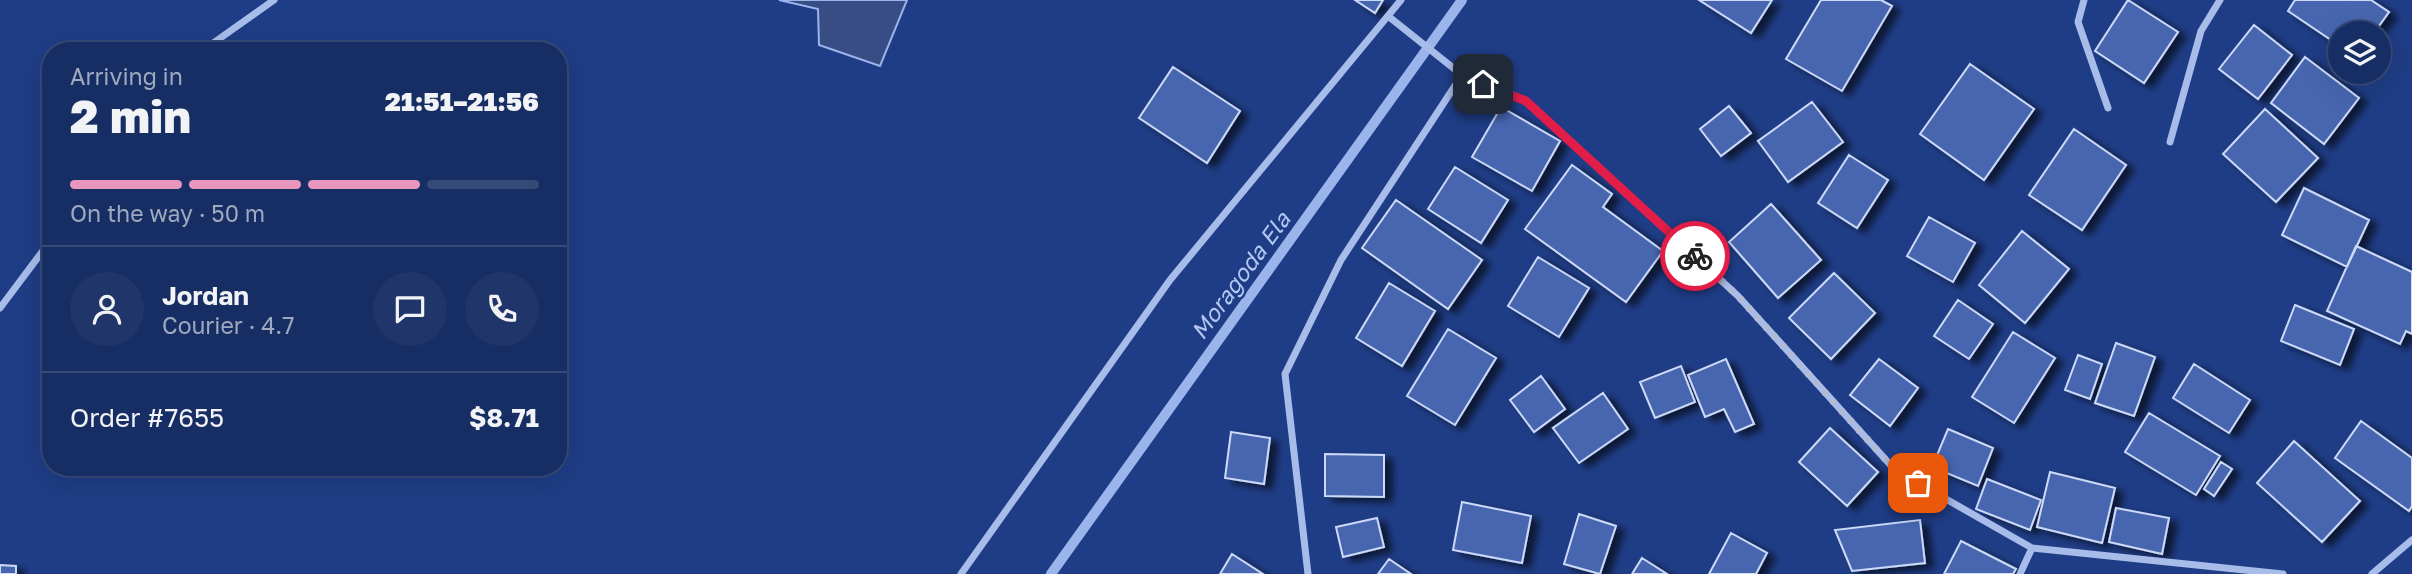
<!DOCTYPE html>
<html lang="en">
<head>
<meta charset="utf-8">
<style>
	body { margin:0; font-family:"Golos Text",sans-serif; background:#20366a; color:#f1f3f6; height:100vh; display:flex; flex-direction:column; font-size:26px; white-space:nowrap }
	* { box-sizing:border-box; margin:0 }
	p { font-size:23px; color:#9ea8bf }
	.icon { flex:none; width:38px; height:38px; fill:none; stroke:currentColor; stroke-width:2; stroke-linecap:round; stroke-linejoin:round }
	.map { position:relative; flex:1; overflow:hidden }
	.sheet { position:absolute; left:42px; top:42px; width:525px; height:434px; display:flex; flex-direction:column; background:#172e64; border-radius:28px; box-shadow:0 7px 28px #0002,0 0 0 2px #364a78 }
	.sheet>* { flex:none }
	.tools { position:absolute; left:2328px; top:21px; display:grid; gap:14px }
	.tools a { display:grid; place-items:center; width:63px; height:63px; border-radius:50%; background:#172e64; box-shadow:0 7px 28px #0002,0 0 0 2px #364a78; font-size:35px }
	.pin { position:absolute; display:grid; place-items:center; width:60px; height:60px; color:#fff; margin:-30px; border-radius:14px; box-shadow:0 4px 10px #0006 }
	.courier { position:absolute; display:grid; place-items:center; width:70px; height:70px; margin:-35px; border:5px solid #e11d48; border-radius:50%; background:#fff; color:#222; box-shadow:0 2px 9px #0007 }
	.summary em { font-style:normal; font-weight:800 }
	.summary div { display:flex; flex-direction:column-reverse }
	.summary { display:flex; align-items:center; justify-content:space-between; height:119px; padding:0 28px }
	h1 { font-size:46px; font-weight:800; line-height:52px }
	.bar { display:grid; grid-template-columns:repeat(4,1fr); gap:10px 7px; align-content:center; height:84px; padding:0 28px }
	.bar i { height:9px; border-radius:5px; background:#364a78 }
	.bar .on { background:#e797bd }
	.bar p { grid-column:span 4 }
	.line { display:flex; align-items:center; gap:18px; padding:0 28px; border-top:2px solid #364a78 }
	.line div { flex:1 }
	.round { display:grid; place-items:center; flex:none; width:74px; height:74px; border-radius:37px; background:#20366a }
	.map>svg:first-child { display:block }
</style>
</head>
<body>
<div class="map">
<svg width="2412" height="574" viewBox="0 0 2412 574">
	<defs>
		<filter id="shadow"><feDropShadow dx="8" dy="4.5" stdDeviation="3.5" flood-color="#0009"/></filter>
	</defs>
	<rect width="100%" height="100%" fill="#1f3d86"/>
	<path fill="#384d84" stroke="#9bb5ec" stroke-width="2" d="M779 0H907L880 66 819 45 818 9Z"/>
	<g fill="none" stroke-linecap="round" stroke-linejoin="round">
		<path stroke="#9bb5ec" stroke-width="10" d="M1051 574 1462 0"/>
	</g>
	<path fill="#4766af" stroke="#ccdaf8" stroke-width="2" filter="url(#shadow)" d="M1355 0H1383L1375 13Z
		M1699 0H1772L1751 33Z
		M1821 0H1881L1892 6 1842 91 1786 59Z
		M2128 0 2178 32 2144 83 2095 51Z
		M2295 0H2371L2389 12 2374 33H2340V46L2288 11Z
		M2254 25 2292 55 2258 99 2219 69Z
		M2305 57 2359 98 2324 144 2271 103Z
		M1970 64 2034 109 1984 180 1920 134Z
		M1173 67 1240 111 1207 163 1139 118Z
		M1812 102 1843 142 1788 182 1758 141Z
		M1729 106 1751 133 1721 156 1700 129Z
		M1501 107 1560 141 1532 191 1472 157Z
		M2265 109 2318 158 2276 202 2223 154Z
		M2074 129 2126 165 2082 230 2029 195Z
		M1849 155 1888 180 1857 228 1818 203Z
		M1572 165 1612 194 1603 207 1663 251 1626 302 1525 229Z
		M1455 167 1508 200 1481 243 1428 209Z
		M2304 188 2369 220 2347 267 2282 235Z
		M1396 200 1482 260 1448 309 1362 248Z
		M1771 204 1821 260 1778 298 1729 242Z
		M1929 217 1975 243 1953 282 1907 256Z
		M2022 231 2069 269 2025 323 1979 285Z
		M2356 246 2412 272V334L2406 331 2400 344 2327 311Z
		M1538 257 1589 288 1559 337 1508 306Z
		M1834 273 1875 313 1831 359 1789 318Z
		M1389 283 1435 311 1402 366 1356 338Z
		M1958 300 1993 324 1969 359 1934 336Z
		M2295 305 2354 329 2340 365 2281 341Z
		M1448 329 1496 358 1455 425 1407 396Z
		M2013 332 2055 358 2014 423 1972 397Z
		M2116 343 2155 357 2134 416 2095 403Z
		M2078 355 2102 364 2090 399 2065 390Z
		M1726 359 1754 424 1735 432 1724 409 1705 417 1688 375Z
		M1879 359 1918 388 1890 426 1850 395Z
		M2194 364 2250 400 2229 433 2173 398Z
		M1681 366 1695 402 1655 418 1640 382Z
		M1541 376 1565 409 1534 432 1510 400Z
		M1603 393 1628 429 1579 463 1553 428Z
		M2149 413 2220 456 2196 495 2125 452Z
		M2361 421 2412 458V506L2409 511 2335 458Z
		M1830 428 1878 472 1847 506 1799 462Z
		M1948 429 1993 448 1978 486 1932 467Z
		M1231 432 1270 438 1264 484 1225 478Z
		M2294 441 2360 501 2322 542 2257 483Z
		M1325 454 1384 455V497L1325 496Z
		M2221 462 2232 469 2214 496 2204 489Z
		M2050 472 2115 488 2102 543 2037 527Z
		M1987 479 2041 500 2030 530 1976 509Z
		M1462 502 1531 516 1522 563 1453 550Z
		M2116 508 2169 518 2162 554 2109 542Z
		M1579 514 1616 526 1600 574 1564 564Z
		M1377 518 1384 547 1343 557 1336 527Z
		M1920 520 1925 563 1852 571 1835 530Z
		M1731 533 1767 553 1756 574H1709Z
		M1961 541 2016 569 2013 574H1944Z
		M1232 554 1263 574H1220Z
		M1642 558 1667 574H1632Z
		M1389 559 1411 574H1378Z
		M0 565 16 566V574H0Z"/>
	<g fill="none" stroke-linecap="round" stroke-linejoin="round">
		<path stroke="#a8bcea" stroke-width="7" d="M2084 0 2078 22 2108 108
			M1388 16 1462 75 1526 101 1738 296 1895 470 2032 548 2283 574
			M202 51 274 0
			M2170 142 2201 31 2220 0
			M0 308 51 240
			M961 574 1170 280 1401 0
			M1308 574 1285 374 1341 260 1462 75
			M2020 574 2032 548
			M2372 574 2412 540"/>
	</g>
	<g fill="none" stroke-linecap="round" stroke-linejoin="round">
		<path stroke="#b1bbd5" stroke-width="7" stroke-dasharray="0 12.6" d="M1695 256 1738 296 1895 470 1918 483"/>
		<path stroke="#e11d48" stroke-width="9" d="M1483 84 1526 101 1695 256"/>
	</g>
	<g text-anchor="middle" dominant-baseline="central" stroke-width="5" stroke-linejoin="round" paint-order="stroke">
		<g font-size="23" font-style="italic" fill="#b3c7f2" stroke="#1f3d86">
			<text transform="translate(1240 275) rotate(-54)">Moragoda Ela</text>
		</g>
	</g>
</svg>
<div class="tools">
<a><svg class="icon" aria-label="layers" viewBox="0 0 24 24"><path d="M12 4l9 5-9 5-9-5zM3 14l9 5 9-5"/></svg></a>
</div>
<div class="pin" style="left:1918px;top:483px;background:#ea580c"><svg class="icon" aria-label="bag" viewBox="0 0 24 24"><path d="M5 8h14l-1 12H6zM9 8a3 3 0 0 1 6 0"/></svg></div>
<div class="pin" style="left:1483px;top:84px;background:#1f2937"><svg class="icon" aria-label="home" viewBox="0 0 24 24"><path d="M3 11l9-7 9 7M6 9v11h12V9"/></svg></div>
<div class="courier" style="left:1695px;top:256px"><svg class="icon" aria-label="bike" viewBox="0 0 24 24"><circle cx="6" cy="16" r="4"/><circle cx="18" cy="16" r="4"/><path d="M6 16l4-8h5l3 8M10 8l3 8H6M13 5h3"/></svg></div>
<section class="sheet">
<div class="summary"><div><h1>2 min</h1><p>Arriving in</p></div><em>21:51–21:56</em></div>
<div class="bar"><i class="on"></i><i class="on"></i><i class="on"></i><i></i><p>On the way · 50 m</p></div>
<div class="line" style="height:126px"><a class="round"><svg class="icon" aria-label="person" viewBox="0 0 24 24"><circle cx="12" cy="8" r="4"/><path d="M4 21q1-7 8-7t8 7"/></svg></a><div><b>Jordan</b><p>Courier · 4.7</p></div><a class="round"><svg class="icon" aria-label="chat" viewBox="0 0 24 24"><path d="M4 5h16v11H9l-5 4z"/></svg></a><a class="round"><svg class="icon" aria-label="phone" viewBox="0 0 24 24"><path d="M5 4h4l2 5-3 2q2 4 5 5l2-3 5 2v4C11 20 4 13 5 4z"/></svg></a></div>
<div class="line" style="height:91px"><div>Order #7655</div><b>$8.71</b></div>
</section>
</div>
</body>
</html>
